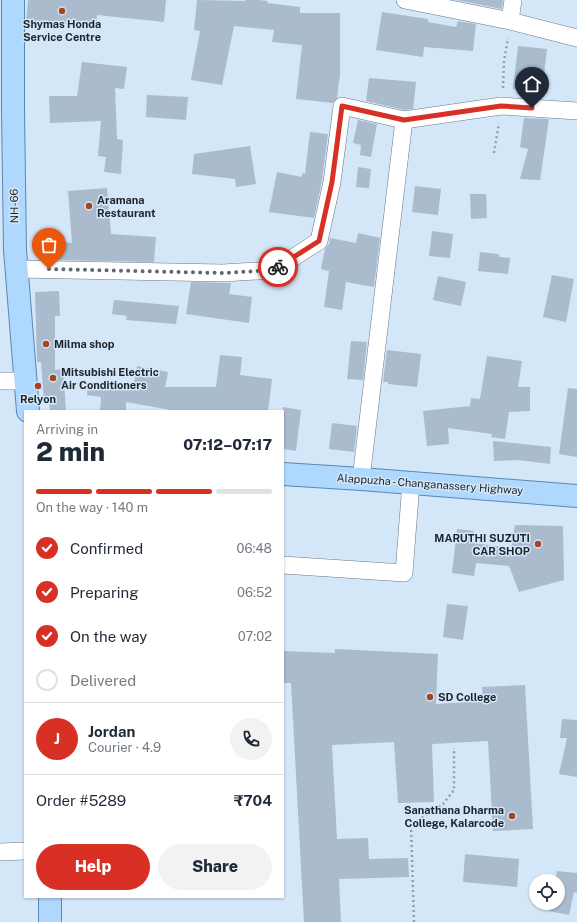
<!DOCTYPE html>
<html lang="en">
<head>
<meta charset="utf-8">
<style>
	body { margin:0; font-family:"Public Sans",sans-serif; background:#f2f2f3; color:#1f2937; height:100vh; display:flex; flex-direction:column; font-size:15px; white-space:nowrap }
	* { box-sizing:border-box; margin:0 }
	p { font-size:13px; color:#747a83 }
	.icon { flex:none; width:22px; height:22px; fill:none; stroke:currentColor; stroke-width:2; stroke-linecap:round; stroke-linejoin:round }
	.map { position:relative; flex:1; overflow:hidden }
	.sheet { position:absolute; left:24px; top:410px; width:260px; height:488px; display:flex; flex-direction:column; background:#fff; border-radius:0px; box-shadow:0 1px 3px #0004 }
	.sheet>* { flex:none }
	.fabs { position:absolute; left:529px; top:874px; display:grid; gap:8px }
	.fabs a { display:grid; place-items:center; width:36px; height:36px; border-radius:50%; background:#fff; box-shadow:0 1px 3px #0004; font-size:20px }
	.pin { position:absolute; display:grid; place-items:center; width:34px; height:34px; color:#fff; margin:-41px -17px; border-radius:50% 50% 50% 0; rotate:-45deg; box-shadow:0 0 4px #0007 }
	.pin .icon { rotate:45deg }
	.courier { position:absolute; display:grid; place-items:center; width:40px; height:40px; margin:-20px; border:3px solid #d93025; border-radius:50%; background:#fff; color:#222; box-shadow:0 1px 5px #0007 }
	.head em { font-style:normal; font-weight:800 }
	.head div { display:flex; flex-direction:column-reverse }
	.head { display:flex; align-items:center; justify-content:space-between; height:68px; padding:0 12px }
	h1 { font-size:26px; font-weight:800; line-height:30px }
	.bar { display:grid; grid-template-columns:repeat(4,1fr); gap:6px 4px; align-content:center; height:48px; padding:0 12px }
	.bar i { height:5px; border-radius:3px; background:#e0e1e3 }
	.bar .current { background:#d93025 }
	.bar p { grid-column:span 4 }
	.line { display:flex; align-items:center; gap:10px; padding:0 12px; border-top:1px solid #e0e1e3 }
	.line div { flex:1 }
	.round { display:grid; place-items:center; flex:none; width:42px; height:42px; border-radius:21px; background:#f2f2f3 }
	ol { padding:0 12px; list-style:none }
	li { display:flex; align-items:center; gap:12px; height:44px }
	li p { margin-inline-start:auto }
	li .icon { padding:4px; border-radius:50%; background:#d93025; color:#fff; stroke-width:4 }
	li:last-child { color:#747a83 }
	li i { width:22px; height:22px; border:2px solid #e0e1e3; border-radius:50% }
	.primary-button { display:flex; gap:8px; margin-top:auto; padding:8px 12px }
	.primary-button a { flex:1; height:46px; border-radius:24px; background:#d93025; color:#fff; font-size:16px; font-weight:800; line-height:46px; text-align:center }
	.primary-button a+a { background:#f2f2f3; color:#1f2937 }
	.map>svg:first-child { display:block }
</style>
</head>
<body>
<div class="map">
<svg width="577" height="922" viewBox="0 0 577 922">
	<rect width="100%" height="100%" fill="#d4e7f9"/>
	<path fill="#a9bbcd" d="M28 0H166L164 22 97 15 96 27 26 21Z
		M197 0 245 1 246 0H258L268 1 267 3 300 7V13H340V74L337 98 333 103 296 99 302 45 272 42 274 30 234 26 222 85 191 80 200 31 194 30Z
		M456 0H503L502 9Z
		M382 12 428 19V22L456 27 458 21 476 24 473 51 424 47 423 57 376 50Z
		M518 46 547 49 541 99 527 98 528 91 513 89Z
		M82 62 127 67 124 89 115 88 117 139 123 140 121 174 104 172 106 157 98 156 101 121 50 123 49 96H77Z
		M369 78 416 82 413 109 404 110 366 101Z
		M147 95 188 97 186 120 146 117Z
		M524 118 549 119 540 180 520 179 528 149 520 147Z
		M358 120 377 124 371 157 360 155 361 145 353 143Z
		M310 132 328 134 322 180 314 218 269 212 277 172 302 177V173L305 174Z
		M250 146 256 184 236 187 235 179 192 174 194 154Z
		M358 167 371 169 369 188 356 187Z
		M415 186 441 189 438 215 412 212Z
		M107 188 111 234 156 237 154 262 51 260 53 241 72 243 68 191Z
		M470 194H486L487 218 471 219Z
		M432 231 453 234 450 258 429 256Z
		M358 233 380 238 374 287 346 282 342 310 324 307 329 271 321 269 325 249 329 244 330 238 356 243Z
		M480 252 499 254V257L510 258 508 274 478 271Z
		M552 275 574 279 566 322 543 317Z
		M438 276 466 282 461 306 433 300Z
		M191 282 231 283 229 294 252 297 249 323 186 314Z
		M59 291 60 316H55V370L63 369 66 411H50L49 402H44L41 362H37L35 292Z
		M114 300 179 306 176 324 126 320 127 316 112 314Z
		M351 341 367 342 363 380 347 379Z
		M387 350 421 354 417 387 388 384V382H383Z
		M220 355 242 357 240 375 272 379 268 411 171 410 126 402V411H100L101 397 87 395 88 386 133 388 137 366 168 372 165 387H216Z
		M487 356 522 361 518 387H530V411L509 412 505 439 491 437 492 434 448 428 449 444 427 446 423 411 470 406 471 398 480 399Z
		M568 388 577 389V457L559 454Z
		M283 407 301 410 296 451 283 449Z
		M332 423 357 426 354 452 329 449Z
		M493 441 551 447 550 464 518 460 494 461Z
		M515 525 563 526 564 580 519 592 509 566 476 563 474 576 452 573 457 529 474 531 473 543 511 548Z
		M447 604 468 606 463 640 443 637Z
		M335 649 438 654 436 704 483 701 482 687 525 685 533 829 493 831 488 741 432 744 434 802 398 803 394 742 332 745 337 839 368 838 369 859 408 858 409 877 339 879 341 922H304L291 683H283V651L335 653Z
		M562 719 577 720V777L559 774 567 738H560Z
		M465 854 519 859 517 887 463 882Z
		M557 871 577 873V893L574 892 569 915 549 911 550 903H558V881H555Z"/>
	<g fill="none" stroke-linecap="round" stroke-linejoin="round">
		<defs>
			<path id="minor" d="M405 0 510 21 577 38
				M510 21 513 0
				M17 269 223 273 274 270 319 241 332 182 342 106 404 120 501 106 577 111
				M0 381H25
				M361 479 404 120
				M283 565 404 573 411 483
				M0 852 25 851"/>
			<path id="major" d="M13 0V110L15 250 28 411
				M283 474 361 479 577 496
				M50 922V897"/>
		</defs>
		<use href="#minor" stroke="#687989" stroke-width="18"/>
		<use href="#major" stroke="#5888b4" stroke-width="24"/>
		<path stroke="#91a0ae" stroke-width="2.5" stroke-dasharray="2 3" stroke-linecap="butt" d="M503 88 504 61 508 38
			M494 153 499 123
			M414 922 411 825 443 804 454 790V748"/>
		<use href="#minor" stroke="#fff" stroke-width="17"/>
		<use href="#major" stroke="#aed8fe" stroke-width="22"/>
	</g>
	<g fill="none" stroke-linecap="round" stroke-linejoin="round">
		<path stroke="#5d6873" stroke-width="4" stroke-dasharray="0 7.2" d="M49 269 223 273 274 270 278 267"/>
		<path stroke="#d93025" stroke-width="5" d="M278 267 319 241 332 182 342 106 404 120 501 106 532 108"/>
	</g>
	<g fill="#a94221" stroke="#d4e7f9" stroke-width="1.5">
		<circle cx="62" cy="11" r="4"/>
		<circle cx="89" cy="206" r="4"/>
		<circle cx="46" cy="344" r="4"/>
		<circle cx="53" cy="378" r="4"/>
		<circle cx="38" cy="386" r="4"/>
		<circle cx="538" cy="544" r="4"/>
		<circle cx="430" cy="697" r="4"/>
		<circle cx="512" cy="816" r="4"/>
	</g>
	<g text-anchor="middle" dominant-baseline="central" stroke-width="3" stroke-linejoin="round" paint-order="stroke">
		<g font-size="11" font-weight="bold" fill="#1d242b" stroke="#d4e7f9" text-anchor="start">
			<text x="62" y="24" text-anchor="middle">Shymas Honda<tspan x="62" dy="13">Service Centre</tspan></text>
			<text x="97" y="200">Aramana<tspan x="97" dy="13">Restaurant</tspan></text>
			<text x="54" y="344">Milma shop</text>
			<text x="61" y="372">Mitsubishi Electric<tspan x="61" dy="13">Air Conditioners</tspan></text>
			<text x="38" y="399" text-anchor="middle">Relyon</text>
			<text x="530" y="538" text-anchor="end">MARUTHI SUZUTI<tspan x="530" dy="13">CAR SHOP</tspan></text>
			<text x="438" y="697">SD College</text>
			<text x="504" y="810" text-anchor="end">Sanathana Dharma<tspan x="504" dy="13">College, Kalarcode</tspan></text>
		</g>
		<g font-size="11" fill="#1d242b" stroke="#d4e7f9">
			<text transform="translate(14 206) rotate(-91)">NH-66</text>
			<text transform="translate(430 484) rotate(4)">Alappuzha - Changanassery Highway</text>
		</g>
	</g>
</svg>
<div class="fabs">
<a><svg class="icon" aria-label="locate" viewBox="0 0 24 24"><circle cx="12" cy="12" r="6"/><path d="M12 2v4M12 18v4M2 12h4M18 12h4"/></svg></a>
</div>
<div class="pin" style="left:49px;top:269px;background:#ea580c"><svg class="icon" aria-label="bag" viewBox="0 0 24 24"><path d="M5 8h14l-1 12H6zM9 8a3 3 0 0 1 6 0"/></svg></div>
<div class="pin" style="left:532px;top:108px;background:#1f2937"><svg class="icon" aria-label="home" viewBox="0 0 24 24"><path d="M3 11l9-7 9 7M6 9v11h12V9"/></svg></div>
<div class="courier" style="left:278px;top:267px"><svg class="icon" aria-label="bike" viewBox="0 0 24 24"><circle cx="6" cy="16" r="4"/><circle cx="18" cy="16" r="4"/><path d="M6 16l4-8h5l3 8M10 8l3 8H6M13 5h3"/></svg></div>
<section class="sheet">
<div class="head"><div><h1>2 min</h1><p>Arriving in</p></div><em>07:12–07:17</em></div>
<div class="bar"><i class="current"></i><i class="current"></i><i class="current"></i><i></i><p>On the way · 140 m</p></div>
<ol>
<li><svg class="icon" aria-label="check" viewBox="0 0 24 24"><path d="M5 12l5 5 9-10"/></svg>Confirmed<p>06:48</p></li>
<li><svg class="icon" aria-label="check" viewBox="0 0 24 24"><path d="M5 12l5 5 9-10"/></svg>Preparing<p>06:52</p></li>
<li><svg class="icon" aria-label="check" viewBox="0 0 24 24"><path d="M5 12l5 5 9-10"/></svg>On the way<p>07:02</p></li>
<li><i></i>Delivered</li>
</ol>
<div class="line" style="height:72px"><b class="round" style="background:#d93025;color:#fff">J</b><div><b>Jordan</b><p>Courier · 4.9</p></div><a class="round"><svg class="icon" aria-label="phone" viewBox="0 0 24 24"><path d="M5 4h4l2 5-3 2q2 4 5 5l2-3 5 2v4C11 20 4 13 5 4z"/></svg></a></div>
<div class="line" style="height:52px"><div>Order #5289</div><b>₹704</b></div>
<div class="primary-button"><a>Help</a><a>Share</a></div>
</section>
</div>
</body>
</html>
